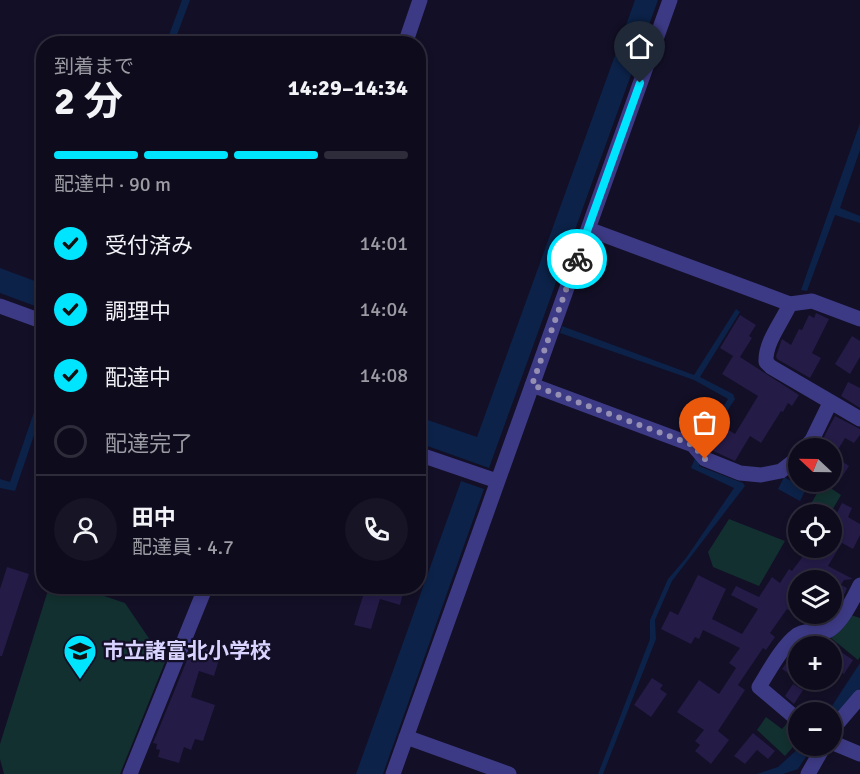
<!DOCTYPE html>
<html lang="ja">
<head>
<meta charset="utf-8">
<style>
	body { margin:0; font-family:Signika,"Noto Sans JP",sans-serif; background:#171425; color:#f1f3f6; height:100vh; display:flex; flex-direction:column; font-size:22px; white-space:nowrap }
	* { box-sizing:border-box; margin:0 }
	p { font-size:20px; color:#9b9ba3 }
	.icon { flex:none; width:33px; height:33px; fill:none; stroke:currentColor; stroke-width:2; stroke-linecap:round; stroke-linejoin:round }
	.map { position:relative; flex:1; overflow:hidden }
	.panel { position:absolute; left:36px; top:36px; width:390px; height:558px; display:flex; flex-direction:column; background:#0e0b1c; border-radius:24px; box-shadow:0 3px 9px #0003,0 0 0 2px #2e2b3b }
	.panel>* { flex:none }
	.needle { width:39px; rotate:292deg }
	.tools { position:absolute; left:788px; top:438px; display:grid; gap:12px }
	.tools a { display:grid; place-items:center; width:54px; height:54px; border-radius:50%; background:#0e0b1c; box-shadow:0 3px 9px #0003,0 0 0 2px #2e2b3b; font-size:30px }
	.pin { position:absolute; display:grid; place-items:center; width:51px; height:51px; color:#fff; margin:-62px -26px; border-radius:50% 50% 50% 0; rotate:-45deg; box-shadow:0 0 6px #0007 }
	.pin .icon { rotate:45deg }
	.courier { position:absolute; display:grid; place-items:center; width:60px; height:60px; margin:-30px; border:4px solid #00e5ff; border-radius:50%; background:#fff; color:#222; box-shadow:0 2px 8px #0007 }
	.head em { font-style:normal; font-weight:700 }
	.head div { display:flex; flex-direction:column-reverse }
	.head { display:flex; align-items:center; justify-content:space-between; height:102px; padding:0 18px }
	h1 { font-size:39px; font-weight:700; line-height:45px }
	.bar { display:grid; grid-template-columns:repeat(4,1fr); gap:9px 6px; align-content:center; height:72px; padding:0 18px }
	.bar i { height:8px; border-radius:4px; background:#2e2b3b }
	.bar .selected { background:#00e5ff }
	.bar p { grid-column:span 4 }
	.line { display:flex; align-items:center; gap:15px; padding:0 18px; border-top:2px solid #2e2b3b }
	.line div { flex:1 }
	.round { display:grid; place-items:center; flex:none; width:63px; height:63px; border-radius:32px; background:#171425 }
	ol { padding:0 18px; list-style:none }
	li { display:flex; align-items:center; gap:18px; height:66px }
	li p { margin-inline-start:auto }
	li .icon { padding:6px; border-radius:50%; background:#00e5ff; color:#111; stroke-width:4 }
	li:last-child { color:#9b9ba3 }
	li i { width:33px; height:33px; border:3px solid #2e2b3b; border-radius:50% }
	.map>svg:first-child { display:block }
</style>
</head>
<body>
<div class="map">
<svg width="860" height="774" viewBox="0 0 860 774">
	<rect width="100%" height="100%" fill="#130f26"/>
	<path fill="#12302f" d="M823 483 841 495 830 514H805Z
		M729 519 785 541 759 586 713 567 708 552Z
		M49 587H77L125 603 165 662 120 774H4L0 759V744Z
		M851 615 860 618V657L858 660 831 638Z
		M766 717 782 729 789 721 798 729V741L785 756 757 730Z"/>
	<path fill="#0c2248" d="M182 0H190L174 43H166Z
		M635 0H658L489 468 419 443V417L477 437Z
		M860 123V150L840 208 860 216V223L835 215 807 291 801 290Z
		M0 268 43 284V309L0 293Z
		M736 309 740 312 700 377 733 394 735 399 706 444 699 466 743 483 745 486 672 581 655 620 656 639 603 774H598L650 639V620L668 579 686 558 734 488 691 468 702 440 728 399 694 380 560 333 562 326 694 375Z
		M43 386V409L15 491 0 488V479L10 482Z
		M784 477 806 489 800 501 778 489Z
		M461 481 484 489 383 774H356Z
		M860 663V688L831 721V712H828Z
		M801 746H813L798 769 783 774H757L778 767Z"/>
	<path fill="#241b47" d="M816 313 829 319 812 353 821 358 810 378 777 359 776 356 782 339 791 345 799 329 802 330 809 315 814 318Z
		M740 315 756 325 749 336 752 338 740 357 799 395 792 406 788 403 783 412 781 411 761 443 750 436 735 461 709 449 715 439 719 442 727 429 735 434 758 396 722 374 733 356 720 348Z
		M852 336 860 341V357L850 374 835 364Z
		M848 382 860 388V408L841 396Z
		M835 416 860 429V435L854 443 845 438 839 448H818Z
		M840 460 849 466 838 483 831 478V474Z
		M842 503 852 508 848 517 860 524V535L853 549 842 543 828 566 853 579 844 580 841 585 847 588 845 593 841 600 835 597 831 604V580H798V616L787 609 770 633 775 637 766 650 763 648 738 685 745 690 718 731 729 740 711 764 695 751 700 745 695 741 704 730 677 712 699 680 719 694 736 668 729 663 740 648 703 630 699 639 695 637 691 644 661 629 670 611 678 615 698 575 726 589 712 619 742 634 758 609 731 595 736 586 759 597 772 577 780 583 789 569 792 571 809 548H831V524Z
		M7 567 29 574 2 656H0V589Z
		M366 586H378L391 591 393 586H405L400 605 380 599 371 629 354 625Z
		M831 645 853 660 844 674 831 665Z
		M200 647 221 653 214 676 199 671 191 697 215 705 203 741 195 739 191 750 184 747 179 763 158 757 160 750 156 749 157 744 153 743 189 655 197 657Z
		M798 647V680L782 669Z
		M652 678 663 685 660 689 667 694 651 717 634 705Z
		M793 684 803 690 794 704 785 696Z
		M753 733 775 751 768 759 757 750 745 764 734 756Z"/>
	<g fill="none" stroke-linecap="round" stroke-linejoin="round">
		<path stroke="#3d3a85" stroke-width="15" d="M405 44 420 0
			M588 229 790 304 812 301 860 319
			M790 304C782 322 765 342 766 362L771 367 860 419
			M0 306 44 322
			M532 385 693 445 705 459 740 473 761 475 781 471 798 458
			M805 448 812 440 830 403
			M418 454 497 481
			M798 720 759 687C769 671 782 646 797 635 807 629 814 633 824 632 839 630 854 597 860 585
			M831 731 860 697
			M406 737 509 774
			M831 742 860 754
			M130 774 206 586
			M393 774 670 0
			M808 774 824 746"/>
	</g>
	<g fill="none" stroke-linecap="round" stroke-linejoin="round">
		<path stroke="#948fb3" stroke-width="6" stroke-dasharray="0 10.8" d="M577 259 532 385 693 445 705 459"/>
		<path stroke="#00e5ff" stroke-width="8" d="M577 259 640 83"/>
	</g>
	<defs>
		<symbol id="school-pin" viewBox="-11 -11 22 30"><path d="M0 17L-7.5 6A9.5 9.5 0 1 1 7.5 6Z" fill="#00e5ff" stroke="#130f26"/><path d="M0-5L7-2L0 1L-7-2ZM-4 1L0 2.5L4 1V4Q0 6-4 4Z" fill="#111"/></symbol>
	</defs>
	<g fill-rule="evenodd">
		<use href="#school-pin" x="61" y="632" width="38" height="52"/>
	</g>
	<g text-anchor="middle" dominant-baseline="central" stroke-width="4.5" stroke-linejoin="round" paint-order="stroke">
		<g font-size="21" font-weight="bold" fill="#d9d4ff" stroke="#130f26" text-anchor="start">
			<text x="103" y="651">市立諸富北小学校</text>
		</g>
	</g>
</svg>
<div class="tools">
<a><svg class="needle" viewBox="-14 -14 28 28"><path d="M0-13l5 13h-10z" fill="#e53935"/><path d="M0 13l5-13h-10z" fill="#9b9ba3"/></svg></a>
<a><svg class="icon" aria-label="locate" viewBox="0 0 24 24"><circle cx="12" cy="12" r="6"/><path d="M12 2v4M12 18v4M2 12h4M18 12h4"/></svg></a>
<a><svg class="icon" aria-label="layers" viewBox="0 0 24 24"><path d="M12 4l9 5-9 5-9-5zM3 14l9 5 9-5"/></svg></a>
<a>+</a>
<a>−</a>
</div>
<div class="pin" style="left:705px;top:459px;background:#ea580c"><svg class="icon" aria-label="bag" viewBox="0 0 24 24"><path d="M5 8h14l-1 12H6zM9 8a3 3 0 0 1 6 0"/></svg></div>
<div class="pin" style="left:640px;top:83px;background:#1f2937"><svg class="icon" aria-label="home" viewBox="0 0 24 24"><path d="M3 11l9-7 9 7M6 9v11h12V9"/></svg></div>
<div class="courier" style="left:577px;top:259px"><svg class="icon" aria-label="bike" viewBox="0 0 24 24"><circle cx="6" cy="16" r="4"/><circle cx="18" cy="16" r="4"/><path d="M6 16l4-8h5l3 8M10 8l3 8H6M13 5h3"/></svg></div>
<section class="panel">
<div class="head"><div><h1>2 分</h1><p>到着まで</p></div><em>14:29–14:34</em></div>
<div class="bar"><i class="selected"></i><i class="selected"></i><i class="selected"></i><i></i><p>配達中 · 90 m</p></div>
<ol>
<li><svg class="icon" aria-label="check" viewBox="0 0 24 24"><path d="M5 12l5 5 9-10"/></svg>受付済み<p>14:01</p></li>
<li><svg class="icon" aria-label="check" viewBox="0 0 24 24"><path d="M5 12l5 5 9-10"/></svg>調理中<p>14:04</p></li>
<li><svg class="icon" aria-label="check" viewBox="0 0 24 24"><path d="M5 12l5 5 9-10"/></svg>配達中<p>14:08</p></li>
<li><i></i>配達完了</li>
</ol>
<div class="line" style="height:108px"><a class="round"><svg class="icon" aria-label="person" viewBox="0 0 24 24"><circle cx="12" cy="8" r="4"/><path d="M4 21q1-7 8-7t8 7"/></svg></a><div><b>田中</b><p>配達員 · 4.7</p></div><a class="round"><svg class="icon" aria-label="phone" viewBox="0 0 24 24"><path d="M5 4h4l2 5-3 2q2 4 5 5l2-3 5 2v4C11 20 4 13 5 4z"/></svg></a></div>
</section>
</div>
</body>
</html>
